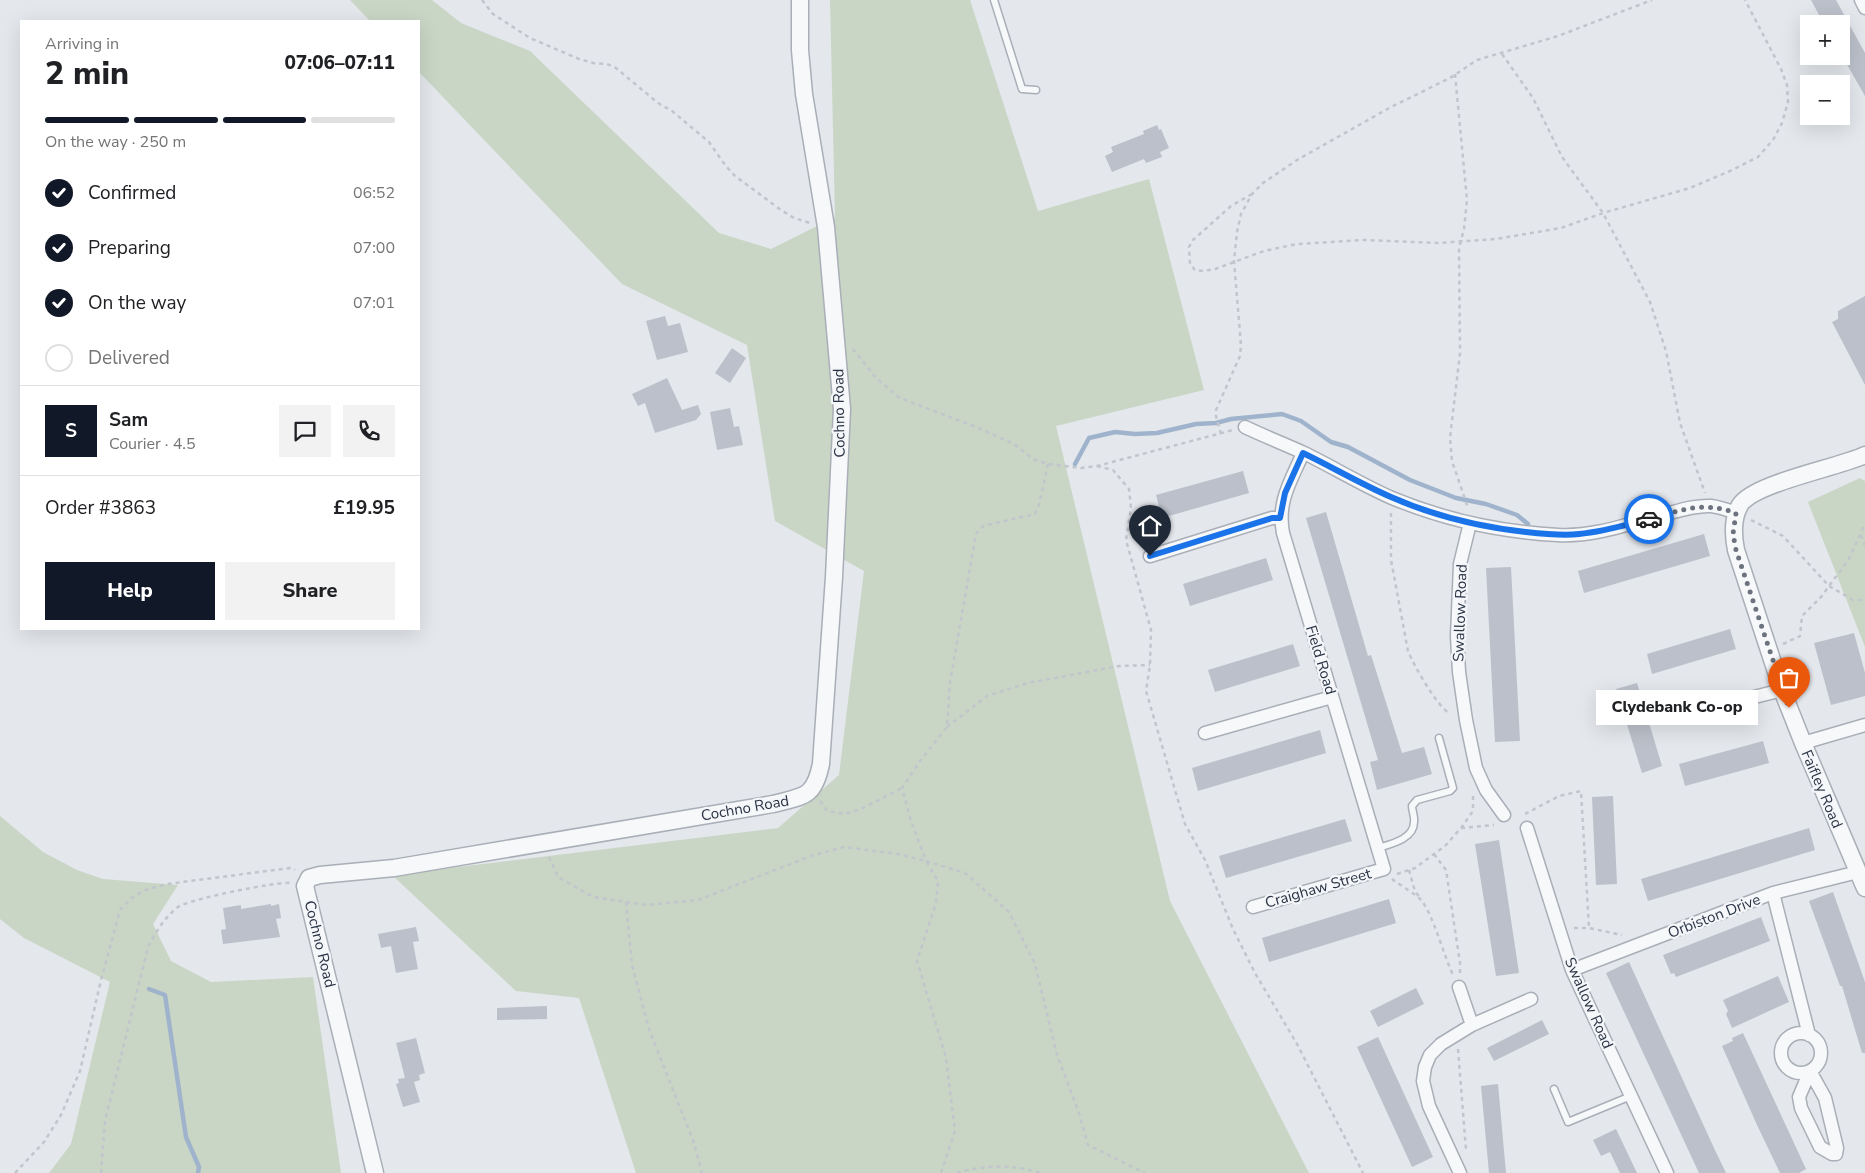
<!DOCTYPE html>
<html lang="en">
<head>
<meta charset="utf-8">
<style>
	body { margin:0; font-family:"Nunito Sans",sans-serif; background:#f2f2f2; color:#202124; height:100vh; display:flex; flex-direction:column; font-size:19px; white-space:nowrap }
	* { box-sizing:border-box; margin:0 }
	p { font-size:16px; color:#757577 }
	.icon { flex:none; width:28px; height:28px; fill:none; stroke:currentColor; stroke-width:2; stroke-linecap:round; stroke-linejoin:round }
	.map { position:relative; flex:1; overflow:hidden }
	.side { position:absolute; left:20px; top:20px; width:400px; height:610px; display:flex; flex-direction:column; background:#fff; border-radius:0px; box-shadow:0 5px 20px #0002 }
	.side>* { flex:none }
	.buttons { position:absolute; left:1800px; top:15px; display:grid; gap:10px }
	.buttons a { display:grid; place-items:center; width:50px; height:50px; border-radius:0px; background:#fff; box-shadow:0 5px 20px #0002; font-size:25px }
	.pin { position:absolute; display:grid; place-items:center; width:42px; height:42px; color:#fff; margin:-51px -21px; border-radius:50% 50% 50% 0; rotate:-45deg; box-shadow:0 0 5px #0007 }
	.pin .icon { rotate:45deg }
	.courier { position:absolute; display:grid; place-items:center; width:50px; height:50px; margin:-25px; border:4px solid #1a73e8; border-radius:50%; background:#fff; color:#222; box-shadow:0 1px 6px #0007 }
	.bubble { position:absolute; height:35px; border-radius:0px; background:#fff; box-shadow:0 5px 20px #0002; font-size:16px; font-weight:800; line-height:35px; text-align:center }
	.summary em { font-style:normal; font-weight:800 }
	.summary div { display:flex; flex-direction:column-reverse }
	.summary { display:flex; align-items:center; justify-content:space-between; height:85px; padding:0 25px }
	h1 { font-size:32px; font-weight:800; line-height:38px }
	.bar { display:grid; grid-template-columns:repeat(4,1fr); gap:8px 5px; align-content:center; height:60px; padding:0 25px }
	.bar i { height:6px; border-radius:4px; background:#e0e0e0 }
	.bar .current { background:#111827 }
	.bar p { grid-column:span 4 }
	.line { display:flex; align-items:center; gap:12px; padding:0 25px; border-top:1px solid #e0e0e0 }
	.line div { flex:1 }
	.round { display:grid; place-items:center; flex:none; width:52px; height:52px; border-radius:0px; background:#f2f2f2 }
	ol { padding:0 25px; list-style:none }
	li { display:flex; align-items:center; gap:15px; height:55px }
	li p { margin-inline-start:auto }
	li .icon { padding:5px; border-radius:50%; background:#111827; color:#fff; stroke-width:4 }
	li:last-child { color:#757577 }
	li i { width:28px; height:28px; border:2px solid #e0e0e0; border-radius:50% }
	.primary-button { display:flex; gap:10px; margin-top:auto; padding:10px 25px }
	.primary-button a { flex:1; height:58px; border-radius:0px; background:#111827; color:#fff; font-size:20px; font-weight:800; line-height:58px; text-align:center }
	.primary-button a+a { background:#f2f2f2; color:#202124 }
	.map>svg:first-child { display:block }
</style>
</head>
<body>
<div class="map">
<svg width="1865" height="1173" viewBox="0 0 1865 1173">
	<rect width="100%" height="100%" fill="#e4e7ec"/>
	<path fill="#c9d6c5" d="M350 0H432L461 23 530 51 719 233 771 249 835 217 830 0H970L1038 211 1149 179 1204 390 1056 426 1170 901 1309 1173H636L579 998 516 991 392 875 778 828 839 775 864 571 775 521 747 345 622 284 419 72V21H370Z
		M1860 478 1865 481V647L1808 502Z
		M0 816 43 852 77 870 103 879 178 885 153 924 171 961 211 982 313 977 341 1173H49L71 1144 110 982 24 938 0 919Z"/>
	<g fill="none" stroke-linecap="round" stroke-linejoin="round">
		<path stroke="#9fb4cc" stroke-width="4.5" d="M1075 464 1089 438 1115 432 1135 434 1157 433 1196 424 1216 423 1231 419 1282 414 1301 421 1331 442 1348 447 1410 480 1456 498 1486 504 1517 515 1528 524
			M149 989 165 995 186 1137 199 1167 198 1173"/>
	</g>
	<path fill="#bbc0ca" d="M1811 0H1836L1865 53V96L1841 54V24H1824Z
		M1157 125 1159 130 1161 129 1169 148 1160 152 1162 157 1146 163 1144 159 1112 172 1105 156 1113 152 1111 147 1144 134 1143 131Z
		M1865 296V385L1832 322 1838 319V311Z
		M665 316 668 326 680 323 688 352 657 360 646 321Z
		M732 348 746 358 730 383 715 373Z
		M667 378 682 410 698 405 701 414 696 420 655 433 645 403 638 406 632 394Z
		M730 408 734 427 739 426 743 445 717 450 710 412Z
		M1243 471 1249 493 1162 518 1156 495Z
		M1326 512 1368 656 1371 655 1402 753 1424 747 1432 774 1377 790 1370 762 1378 760 1306 518Z
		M1704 534 1710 556 1584 593 1578 571Z
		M1266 558 1273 580 1190 606 1183 584Z
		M1511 567 1520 741 1495 742 1486 568Z
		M1730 629 1736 649 1652 674 1647 654Z
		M1854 633 1865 673V696L1831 705 1814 643Z
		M1293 644 1300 666 1215 692 1208 670Z
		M1637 683 1662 766 1642 773 1616 689Z
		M1320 730 1326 753 1198 791 1192 768Z
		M1763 741 1769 763 1685 786 1679 764Z
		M1613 796 1617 884 1596 885 1592 797Z
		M1345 819 1352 841 1226 878 1219 856Z
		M1809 828 1815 850 1648 901 1641 879Z
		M1499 840 1519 973 1496 976 1475 844Z
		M1833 892 1865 982V1053H1862L1842 986H1840L1809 901Z
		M1389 899 1396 923 1269 962 1262 938Z
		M271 904V906L279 904 281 918 276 919 280 937 223 944 221 930 226 929 223 908 241 905V909Z
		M1761 917 1770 941 1676 977 1674 973 1671 974 1663 955Z
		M416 927 419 941 413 942 418 969 396 973 391 946 381 948 378 934Z
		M1629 962 1714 1148 1726 1173H1699L1606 973Z
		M1778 976 1789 1002 1732 1028 1726 1014 1728 1011 1723 1000Z
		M1416 988 1424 1004 1378 1027 1370 1011Z
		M547 1006V1019L497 1020V1008Z
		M1542 1020 1549 1034 1494 1061 1487 1048Z
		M1743 1033 1806 1169 1799 1173H1780L1757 1125 1722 1046 1733 1041 1732 1038Z
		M1378 1037 1433 1157 1412 1167 1357 1047Z
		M416 1038 425 1073 419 1075 420 1080 414 1082 420 1102 403 1107 396 1084 399 1083 398 1079 405 1078 396 1043Z
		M1498 1084 1506 1173H1489L1481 1086Z
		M1616 1129 1637 1173H1620L1610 1152 1601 1156 1593 1140Z"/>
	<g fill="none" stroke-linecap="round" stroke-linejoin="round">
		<defs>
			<path id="service" d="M994 0 1022 89 1036 90
				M1378 848C1391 844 1414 839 1414 822 1415 817 1412 811 1412 806L1417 800 1450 791 1453 788 1439 738
				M1554 1089 1568 1122 1631 1096"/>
			<path id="minor" d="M1861 0 1865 8
				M1245 427C1264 436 1284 444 1304 453 1333 467 1362 485 1392 498 1445 520 1501 532 1558 535 1594 537 1628 524 1662 515 1678 511 1694 505 1711 506 1720 507 1728 510 1736 513
				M1470 523 1460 564 1457 636 1459 672 1466 720 1476 768 1486 790 1504 815
				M1150 556 1272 518H1280
				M1679 716 1782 690
				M1205 733 1332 697
				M1803 743 1865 725
				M1527 828 1572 970 1667 1173
				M1773 893 1809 1035
				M1253 907 1384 869 1283 533C1277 501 1291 481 1303 453
				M1572 970 1773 893 1858 872
				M1459 987 1472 1025
				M1781 1053a20 20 0 1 1 40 0a20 20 0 1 1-40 0Z
				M1810 1071 1825 1098 1837 1148 1836 1154H1832L1820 1147 1801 1108 1799 1097Z
				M1460 1173 1429 1106 1423 1081 1425 1067 1430 1055 1441 1044 1472 1025 1531 999"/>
			<path id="tertiary" d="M1865 455C1837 468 1754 483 1740 505 1732 519 1733 535 1736 550L1782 690 1803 743 1865 888
				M375 1173 305 886 309 878 320 875 394 868 773 804C804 796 814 798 821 764L834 577 842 409 826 227 804 94 800 50V0"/>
		</defs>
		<use href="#service" stroke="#a9aeb7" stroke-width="9"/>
		<use href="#minor" stroke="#a9aeb7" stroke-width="15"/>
		<use href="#tertiary" stroke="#a9aeb7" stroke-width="19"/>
		<path stroke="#c2c5cb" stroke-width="2.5" stroke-dasharray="4 4" stroke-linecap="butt" d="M482 0 493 14 530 38 579 59 593 63 607 64 616 68 658 103 672 111 709 142 725 165 735 176 781 210 794 218 810 223
			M1502 54 1533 98 1562 157 1603 213 1650 302 1666 351 1680 423 1705 493
			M1455 74 1467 200 1464 229 1459 248 1460 353 1450 438 1452 461 1468 508
			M1252 194 1231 206 1193 240 1189 247 1190 264 1195 270 1203 271 1215 269 1264 251 1297 244 1364 240 1438 243 1496 239 1561 228 1603 213 1690 188 1730 171 1758 157 1773 140 1782 123 1788 102 1787 85 1781 69 1745 0
			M853 349 876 378 900 398 976 427 1014 444 1033 459 1048 464 1081 468 1097 466 1233 430
			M1221 434 1216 416V410L1240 356 1241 345 1234 261 1237 232 1241 214 1252 194 1263 183 1297 160 1391 107 1450 78 1477 60 1558 36 1652 0
			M1048 464 1039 505 1035 514 983 526 976 534 950 682 947 727 920 761 902 788 911 821 926 861 965 873 1009 912 1035 964 1057 1055 1079 1113 1088 1145 1145 1173
			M1097 466 1113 470 1129 489 1131 508 1126 540 1151 630 1150 665 1146 691 1185 824 1205 860 1233 929 1255 973 1297 1044 1363 1173
			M1391 513V560L1408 651C1414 666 1437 706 1450 714
			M1751 520 1783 536 1829 586 1853 600H1865
			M1861 535 1865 545
			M1783 644 1800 636 1802 616 1821 597 1849 559 1865 524
			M947 727 987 696 1028 683 1119 666 1150 665
			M820 801 827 811 845 814 861 809 902 788
			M1525 814 1559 796 1581 791 1589 928
			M1461 828 1494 825
			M1434 854 1446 870 1460 963V973
			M549 857 558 877 593 897 647 905 698 900 811 856 844 847 898 854 926 861 938 881 936 903 917 961 946 1058 955 1131 941 1173
			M1409 870 1414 888 1420 899
			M1397 874 1415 868 1445 846 1461 828 1473 811V795
			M1392 879C1401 886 1413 892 1421 900 1433 914 1444 956 1453 975
			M626 902 632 965 649 1029 694 1143 702 1173
			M1574 928H1589L1622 935
			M1458 1049 1466 1150
			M15 1173 44 1142 61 1115 80 1071 101 980 120 910 130 899 145 890 167 884 290 868 295 870
			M101 1173 105 1121 148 947C156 932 164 918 178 907 190 899 278 881 292 883
			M957 1173C982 1165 1015 1164 1040 1173"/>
		<use href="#service" stroke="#f7f8fa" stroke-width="6"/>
		<use href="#minor" stroke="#f7f8fa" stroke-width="12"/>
		<use href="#tertiary" stroke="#f7f8fa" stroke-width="16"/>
	</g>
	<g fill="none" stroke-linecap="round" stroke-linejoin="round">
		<path stroke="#6c737f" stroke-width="5" stroke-dasharray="0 9" d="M1649 519C1681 510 1704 501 1736 513L1733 534 1736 550 1789 708"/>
		<path stroke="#1a73e8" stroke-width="6" d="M1150 556 1272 518H1280L1285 493 1303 453C1332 467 1361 484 1391 497 1434 516 1480 527 1526 532 1544 534 1562 536 1579 534 1603 532 1626 525 1649 519"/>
	</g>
	<g text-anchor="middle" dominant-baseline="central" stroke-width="4.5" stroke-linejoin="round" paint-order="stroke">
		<g font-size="15" fill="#2b3445" stroke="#f4f6f9">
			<text transform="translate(839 413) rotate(-91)">Cochno Road</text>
			<text transform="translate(1460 613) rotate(-88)">Swallow Road</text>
			<text transform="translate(1321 660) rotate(73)">Field Road</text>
			<text transform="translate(1822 789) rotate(67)">Faifley Road</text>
			<text transform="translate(745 808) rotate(-10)">Cochno Road</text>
			<text transform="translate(1318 888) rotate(-16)">Craighaw Street</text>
			<text transform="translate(1714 916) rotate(-21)">Orbiston Drive</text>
			<text transform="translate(320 944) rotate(76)">Cochno Road</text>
			<text transform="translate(1589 1003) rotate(66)">Swallow Road</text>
		</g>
	</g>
</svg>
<div class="buttons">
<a>+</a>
<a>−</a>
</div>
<div class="pin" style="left:1789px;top:708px;background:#ea580c"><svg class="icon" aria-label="bag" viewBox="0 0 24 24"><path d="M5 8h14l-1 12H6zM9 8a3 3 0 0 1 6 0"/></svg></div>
<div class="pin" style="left:1150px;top:556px;background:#1f2937"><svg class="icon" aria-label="home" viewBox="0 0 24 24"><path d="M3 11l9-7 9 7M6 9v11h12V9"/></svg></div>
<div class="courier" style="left:1649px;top:519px"><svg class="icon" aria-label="car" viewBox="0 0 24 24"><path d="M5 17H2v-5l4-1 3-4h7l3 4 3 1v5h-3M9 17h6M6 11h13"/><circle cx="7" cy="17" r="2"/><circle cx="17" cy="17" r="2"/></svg></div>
<div class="bubble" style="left:1596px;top:690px;width:162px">Clydebank Co-op</div>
<section class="side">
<div class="summary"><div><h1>2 min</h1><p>Arriving in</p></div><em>07:06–07:11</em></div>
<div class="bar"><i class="current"></i><i class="current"></i><i class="current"></i><i></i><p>On the way · 250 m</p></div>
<ol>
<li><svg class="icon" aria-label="check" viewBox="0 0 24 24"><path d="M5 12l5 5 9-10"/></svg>Confirmed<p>06:52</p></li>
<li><svg class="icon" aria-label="check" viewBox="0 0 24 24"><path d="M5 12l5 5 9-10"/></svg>Preparing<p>07:00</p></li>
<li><svg class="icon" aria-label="check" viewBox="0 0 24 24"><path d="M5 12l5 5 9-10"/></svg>On the way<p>07:01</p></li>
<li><i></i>Delivered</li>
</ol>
<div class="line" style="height:90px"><b class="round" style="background:#111827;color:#fff">S</b><div><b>Sam</b><p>Courier · 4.5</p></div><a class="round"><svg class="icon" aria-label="chat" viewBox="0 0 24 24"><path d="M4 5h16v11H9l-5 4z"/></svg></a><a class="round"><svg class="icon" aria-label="phone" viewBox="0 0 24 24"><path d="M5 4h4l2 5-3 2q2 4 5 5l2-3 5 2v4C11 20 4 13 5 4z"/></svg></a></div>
<div class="line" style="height:65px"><div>Order #3863</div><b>£19.95</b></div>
<div class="primary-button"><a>Help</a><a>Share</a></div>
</section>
</div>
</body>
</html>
